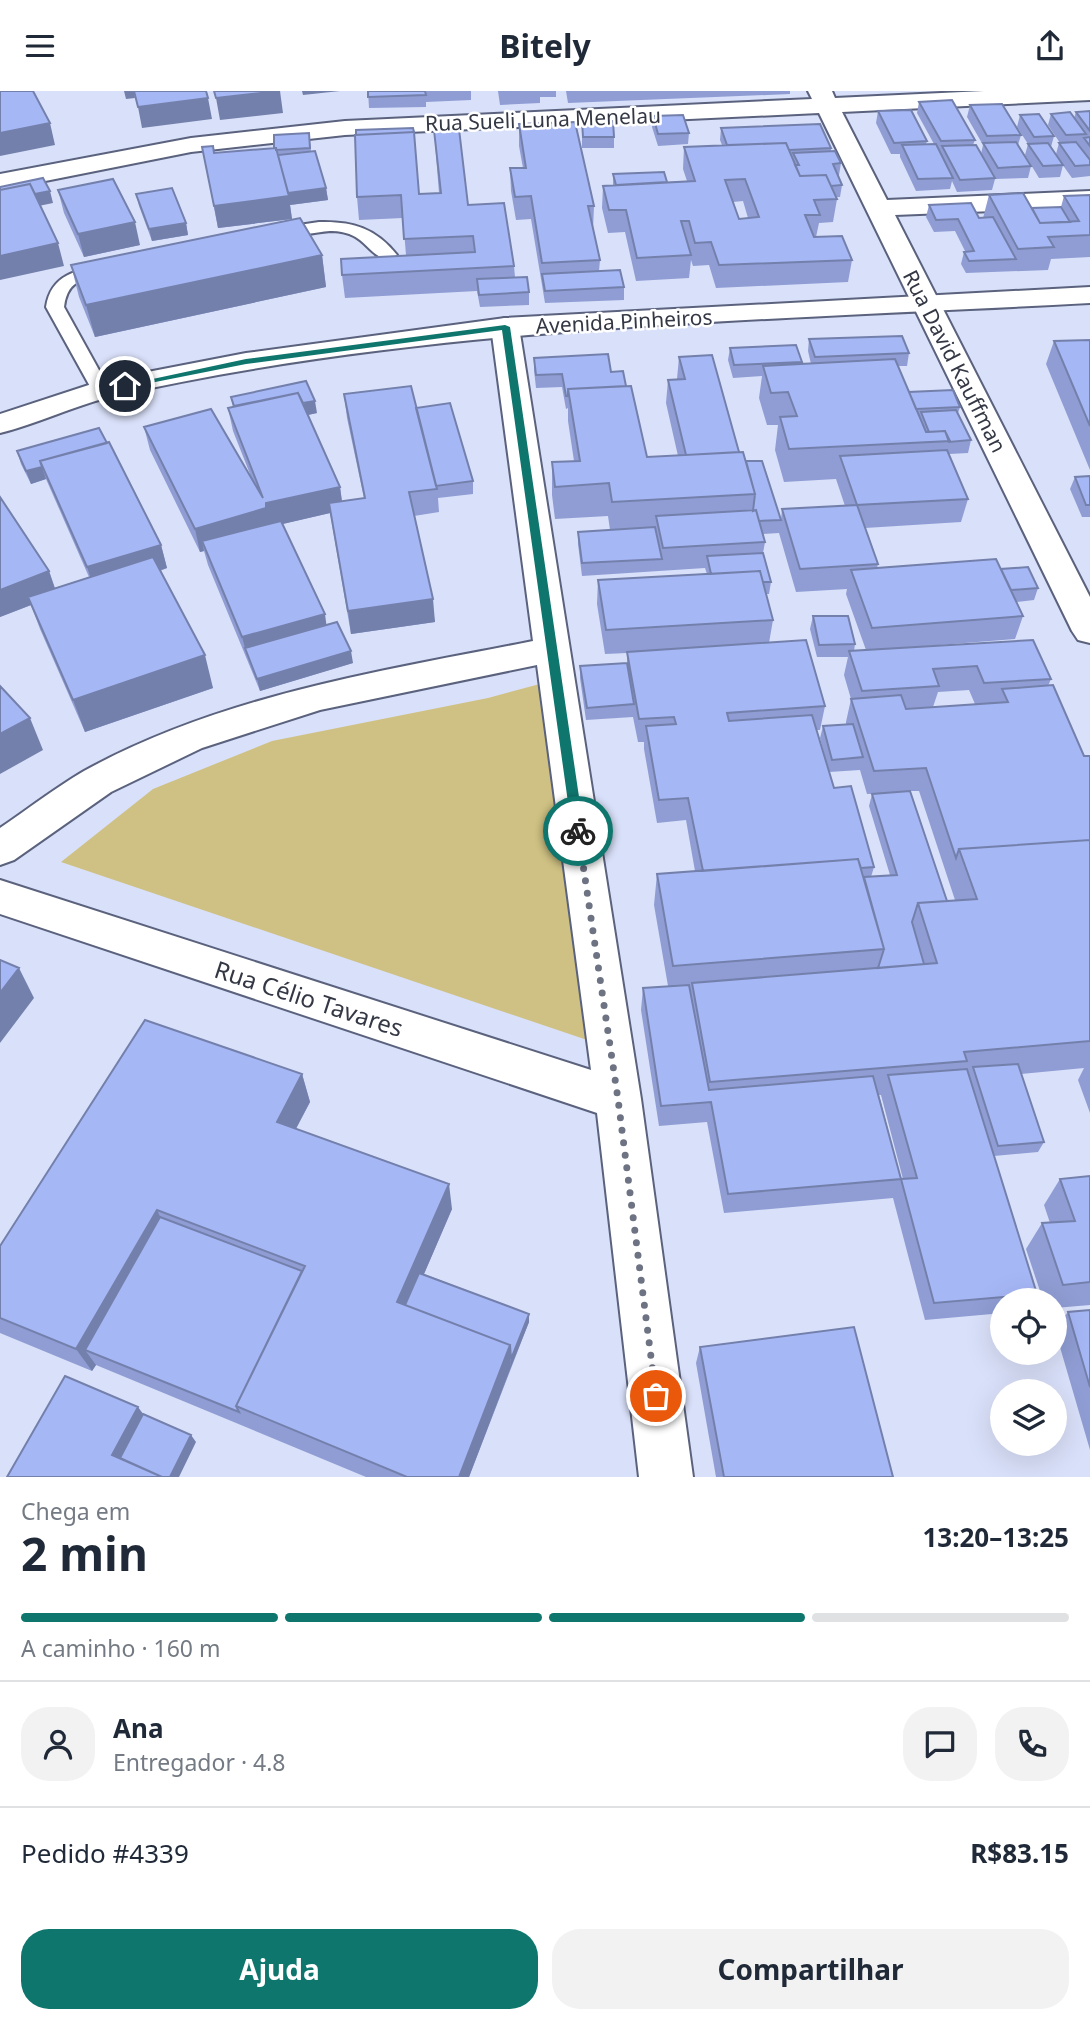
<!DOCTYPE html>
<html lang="pt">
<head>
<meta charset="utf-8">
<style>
	body { margin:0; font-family:"Noto Sans",sans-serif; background:#f2f2f3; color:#1f2937; height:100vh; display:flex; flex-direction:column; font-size:26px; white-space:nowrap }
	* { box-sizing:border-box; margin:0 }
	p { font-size:23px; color:#747a83 }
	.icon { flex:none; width:38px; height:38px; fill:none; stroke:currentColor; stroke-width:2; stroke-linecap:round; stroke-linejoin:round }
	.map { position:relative; height:1386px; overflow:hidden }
	.details { display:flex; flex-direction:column; background:#fff; flex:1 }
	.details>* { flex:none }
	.tools { position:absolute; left:990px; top:1197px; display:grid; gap:14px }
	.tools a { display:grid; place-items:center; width:77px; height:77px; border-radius:50%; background:#fff; box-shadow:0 7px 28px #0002; font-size:35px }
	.pin { position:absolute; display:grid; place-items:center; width:60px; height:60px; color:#fff; margin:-30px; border:4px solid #fff; border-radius:50%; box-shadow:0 2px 7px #0007 }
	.courier { position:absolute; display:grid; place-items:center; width:70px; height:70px; margin:-35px; border:5px solid #0f766e; border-radius:50%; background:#fff; color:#222; box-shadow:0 2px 9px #0007 }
	.head em { font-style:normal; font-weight:700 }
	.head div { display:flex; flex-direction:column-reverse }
	.head { display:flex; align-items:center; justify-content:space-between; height:119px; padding:0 21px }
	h1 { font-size:46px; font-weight:700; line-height:52px }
	.bar { display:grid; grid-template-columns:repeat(4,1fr); gap:10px 7px; align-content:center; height:84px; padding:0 21px }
	.bar i { height:9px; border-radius:5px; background:#e0e1e3 }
	.bar .active { background:#0f766e }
	.bar p { grid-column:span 4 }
	.line { display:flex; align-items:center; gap:18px; padding:0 21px; border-top:2px solid #e0e1e3 }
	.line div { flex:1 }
	.round { display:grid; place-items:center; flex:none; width:74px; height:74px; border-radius:28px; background:#f2f2f3 }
	.cta { display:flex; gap:14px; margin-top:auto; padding:14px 21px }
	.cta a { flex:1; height:80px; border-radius:28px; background:#0f766e; color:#fff; font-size:28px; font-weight:700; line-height:80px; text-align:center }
	.cta a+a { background:#f2f2f3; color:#1f2937 }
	header { display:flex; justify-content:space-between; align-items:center; height:91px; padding:0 21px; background:#fff; font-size:32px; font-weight:700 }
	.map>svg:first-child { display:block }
</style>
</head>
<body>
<header><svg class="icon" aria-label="menu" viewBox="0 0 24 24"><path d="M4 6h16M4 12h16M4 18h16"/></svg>Bitely<svg class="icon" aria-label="share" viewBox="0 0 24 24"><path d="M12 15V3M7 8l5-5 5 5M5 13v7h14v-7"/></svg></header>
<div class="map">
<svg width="1090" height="1386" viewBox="0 0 1090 1386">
	<rect width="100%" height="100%" fill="#d9e0f9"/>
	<path fill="#cfc183" d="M551 590 596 952 61 771 153 698 272 650 488 607Z"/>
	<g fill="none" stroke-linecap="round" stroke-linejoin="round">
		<defs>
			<path id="service" d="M319 131C352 130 376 137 397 164L388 169C365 163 366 141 332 140 317 140 272 152 264 143L272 138Z
				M106 174 112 175 115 179 112 183C87 189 68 185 64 216L110 299 101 305 92 299 46 216C51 183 77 179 106 174Z"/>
			<path id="minor" d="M808 0H832L835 7 984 0H1090V9L842 21 887 109 1090 100V116L895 124 1090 506V552L1078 549 1072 540 819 22 345 44 191 61 0 99V83L191 47 345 30 812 8Z
				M505 227 515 230 519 236 641 1008 693 1386H639L597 1022 0 823V789L591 979 537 574 320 619 202 657 111 701 14 769 0 774V737C28 718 55 697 84 680 222 604 381 580 533 550L491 236 495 230Z"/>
			<path id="tertiary" d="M1090 196V212C764 230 430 233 110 306 73 315 37 333 0 342V323L101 290 246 262 505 227Z"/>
		</defs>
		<use href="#service" stroke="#5a627d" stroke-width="4"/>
		<use href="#minor" stroke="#5a627d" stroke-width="4"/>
		<use href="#tertiary" stroke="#5a627d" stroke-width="4"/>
		<use href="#service" fill="#fff" fill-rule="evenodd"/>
		<use href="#minor" fill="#fff" fill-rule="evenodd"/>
		<use href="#tertiary" fill="#fff" fill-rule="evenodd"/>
	</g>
	<path fill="#8f9dd4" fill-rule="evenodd" d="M368 0H471V9L426 11V16L369 17Z
		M498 0H556V6H540V12L500 14Z
		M566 0H790V3L568 12Z
		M919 11 975 49 973 54 981 63 983 54 967 26 970 14 1021 44 1018 54 1031 75 1028 87 995 88 992 99 957 101 952 90 950 98 916 100 900 66V63H891L876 32 878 20 927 50 926 53H934L917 22Z
		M1090 20V85L1072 87 1062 73 1063 74 1060 86 1039 87 1025 64 1028 53 1017 36 1020 24 1054 45 1051 56 1056 63 1059 52H1060L1048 34 1051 23 1074 27 1076 21Z
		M653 25 689 42 688 53 658 55 652 36Z
		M582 30 614 46V57H582Z
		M519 33 594 115 593 138 600 169 599 180 624 196V209L545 212 531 128 516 129 511 100 510 77H523L519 55Z
		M721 37 831 57V60L841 72 839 84H838L842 94 840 106H836L837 108 833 131 819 132 816 146 852 169 848 191 716 197 709 174 693 175 691 169 689 187 636 190 625 141 608 142 602 117 603 95 613 94V83L667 91 687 90 683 78 684 56 722 54 720 49ZM743 110 748 127 739 128 733 111Z
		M434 39 468 114 514 175 515 186 529 201V214L480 216 477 200 345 207 342 184 406 164 403 127 359 129 357 106 439 102Z
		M309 42 311 60 326 97 328 109 290 114 292 128 218 137 202 56 214 62 274 57Z
		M58 99 140 154 84 166 64 122Z
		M136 103 186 132 188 144 152 150 139 115Z
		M989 104 1032 117 1061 116 1064 105 1090 104V166L1051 168 1048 179 966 182 961 173 964 161 965 160 955 140 934 141 926 126 929 114 979 127H983Z
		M322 164 326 196 95 246 79 206 71 174Z
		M809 248 909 262 907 275H898L909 301 960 316 958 322 971 349 968 362 949 363 968 408 961 431 865 437 878 473 877 477 1001 478 1038 497 1034 509 1017 511 1023 525 1015 548 927 555 1051 588 1048 595 1084 665H1090V1022L1078 989 1084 977 1021 983 1044 1051 1038 1061 994 1065 1037 1203 1033 1209H1003V1222L925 1229 893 1107 901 1088H903L881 1004H879L901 1088 893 1107 724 1122 707 1031 659 1035 641 919 643 897 668 895 654 814 657 783 695 780 686 729 657 732 644 658V651H638L633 626 586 629 580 587V575L627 572V562L605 563 597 513 598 489 707 483 705 477 582 485 578 453V441L610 439 608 425 555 428 552 404V371L574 370 568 330V317L566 318 562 296 536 297 534 279V267L611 281 626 295 647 366 678 365 666 312 668 289 677 288 679 266 746 370 781 429 782 418 845 415 836 388 784 391 775 359 778 334H767L759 307 762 285 733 287 728 269 730 257 802 271 801 273H811L808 260ZM779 442 796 501 847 498 846 503 866 559 854 560 855 553 813 525 810 538 817 566H848L844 584 851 608 846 631V633L823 635 820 647 829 681 860 679 867 703 890 702 872 703 869 715 890 784 871 786 874 776 834 697 816 639H820L825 615 769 552 773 529 766 503H769L771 491 763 462 765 451 763 443ZM969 599 975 613 933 616 938 601ZM910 700H919L955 809 947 810Z
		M1090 249V379L1046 273 1054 250Z
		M344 303 416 317 473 390V403L438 407 439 421 414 425 435 531 351 543 330 422 282 433 326 534 353 572 260 600 208 474 204 460 200 461 150 359 144 336 250 383 233 340 228 317 233 316 231 306 317 322 308 324 340 396 342 410 364 407 347 327Z
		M99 337 161 454 167 477 160 480 213 597 85 641 40 538 31 514 0 526V406L49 480 55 497 89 486 46 388 31 393 21 373 17 360Z
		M1090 385V426H1082L1070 398 1075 386Z
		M302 983 310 1011 296 1038 452 1118 424 1183 529 1223V1231L469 1386H366L96 1274 92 1280 0 1242V1155Z
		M1090 1085V1214L1055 1217V1209H1043L1026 1158 1042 1132H1050L1044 1114 1060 1088Z
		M1090 1219V1359L1055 1239V1237L1068 1221Z
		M700 1256 893 1386H716L696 1272Z"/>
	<path fill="#7480ac" d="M124 0H134L135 7 126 8Z
		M280 0 283 22 220 29 216 7Z
		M302 0H340L303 4Z
		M208 7 212 28 142 37 138 16Z
		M50 32 55 54 0 65V42Z
		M326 97 328 109 290 114 292 128 218 137 214 115 287 102Z
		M50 100 53 112 0 123V110Z
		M135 131 140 154 84 166 78 143Z
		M186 132 188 144 152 150 149 138Z
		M58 152 64 175 0 189V165Z
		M322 164 326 196 95 246 86 214Z
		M315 310 317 322 241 338 238 326Z
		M42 376 46 388 31 393 26 380Z
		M340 396 343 419 270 436 202 450 204 460 200 461 195 438 266 412Z
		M161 454 167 477 95 500 87 476Z
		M49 480 57 504 0 526V499Z
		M433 508 435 531 351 543 348 520Z
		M325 523 328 546 245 557 242 546Z
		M351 560 353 572 260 600 257 588Z
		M205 564 213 597 85 641 73 609Z
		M30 627 43 659 0 683V643Z
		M19 877 34 907 0 952V902Z
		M302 983 310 1011 285 1058 277 1031Z
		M449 1093 452 1118 405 1227 397 1211Z
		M157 1119 169 1145 85 1259 96 1274 92 1280 76 1258Z
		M529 1223V1231L511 1276V1268Z
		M510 1254 511 1276 469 1386H459Z
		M138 1316 149 1331 126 1374 112 1364Z
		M191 1344 196 1351 179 1386H170Z"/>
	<path fill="#a6b7f6" stroke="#7480ac" stroke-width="2" fill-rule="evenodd" d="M0 0H33L50 32 0 42Z
		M134 0H206L208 7 138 16Z
		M214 0H280L216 7Z
		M368 0H425L426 4 368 6Z
		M952 9 975 49 941 50 919 11Z
		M1002 13 1021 44 987 45 970 14Z
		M911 19 927 50 894 52 878 20Z
		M1090 20V40L1076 21Z
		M1070 21 1086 43 1066 44 1051 23Z
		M1039 23 1054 45 1034 46 1020 24Z
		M683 24 689 42 658 43 653 25Z
		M582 30H613L614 46H583Z
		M575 31 594 115H588L600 169 542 172 531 105 515 106 510 77H526L519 33Z
		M820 33 831 57 789 59 786 52 727 54 721 37Z
		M413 37 414 41 356 44V39Z
		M459 38 468 114 504 112 514 175 342 184 341 168 475 161 473 145 404 148 401 104 357 106 355 44 414 41 419 103 441 102 434 39Z
		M309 42 310 57 276 59V57H274V44Z
		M1090 46V55L1084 47Z
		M1016 51 1031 75 998 77 983 52Z
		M1076 51 1090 69V74L1075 75 1059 52Z
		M786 52 800 85 826 84 837 108 814 109 820 124H805L814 146 842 145 852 169 719 174 711 151 695 152 689 130H681L691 164 637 167 626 119H609L603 95 695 90 684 56ZM745 88 759 126 739 128 725 89Z
		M1048 52 1063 74 1043 75 1028 53Z
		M936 53 953 87 918 88 902 54Z
		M976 54 995 87 960 89 942 55Z
		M213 55 214 62 276 57 289 105 214 115 202 56Z
		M315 60 326 97 288 102 278 64Z
		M835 60 841 72 833 73 842 94 831 95 826 84 800 85 795 74H799L793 62Z
		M664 81 667 91 616 94 613 83Z
		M43 87 50 100 35 103 30 93 0 99V96Z
		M113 88 135 131 78 143 58 99Z
		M30 93 58 152 0 165V99Z
		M172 97 186 132 149 138 136 103Z
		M1023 102 1040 132 1079 130 1064 105 1090 104V144L1048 146 1054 156 1018 158 989 104Z
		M971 112 979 127 993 126 1016 168 969 170 964 161 974 160 958 128 936 129 929 114Z
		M1061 116 1070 131 1040 132 1032 117Z
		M300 127 322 164 86 214 71 174Z
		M620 179 624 196 545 200 542 183Z
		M527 186 529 201 479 204 477 188Z
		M902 245 909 262 815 266 809 248Z
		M1090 249V335L1054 250Z
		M796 254 802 271 734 274 730 257Z
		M608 263 611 281 623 280 626 295 568 298V305H566L562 283 536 284 534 267Z
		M712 264 739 361 686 364 668 289 685 288 679 266Z
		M895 268 926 341 945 340 950 350 789 358 780 326 797 325 788 301 771 302 763 275Z
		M306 290 315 310 303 312 298 302 234 315 231 306Z
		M411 295 437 398 409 401 433 508 348 520 329 412 365 407 344 303Z
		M631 295 647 366 743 361 755 403 612 411 609 392 555 396 552 371 580 370 568 298Z
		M953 299 960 316 916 318 909 301Z
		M298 302 340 396 266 412V417L195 438 144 336 211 318 263 407 228 317Z
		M450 312 473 390 436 395 416 317Z
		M956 319 971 349 949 351 945 340 929 341 921 321Z
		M99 337 107 352 40 370 42 376 26 380 17 360Z
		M109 351 161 454 87 476 40 370Z
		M947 359 968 408 857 414 878 473 800 478 782 418 857 414 840 365Z
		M746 370H762L781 429 759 430 756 419 753 420 755 403Z
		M1090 385V414H1086L1075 386Z
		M0 406 49 480 0 499Z
		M756 419 765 451 663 457 656 425Z
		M281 430 325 523 242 546 202 450Z
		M655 436 662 468 582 472 578 441Z
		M763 462 771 491H763L760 480 711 483 707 465Z
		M153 466 205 564 73 609 28 506Z
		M996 468 1023 525 872 537 851 479Z
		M1028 476 1038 497 1011 499 1001 478Z
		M760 480 773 529 606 539 598 489Z
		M813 525H848L855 553 819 554Z
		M337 531 351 560 257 588 245 557Z
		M806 549 825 615 727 622 729 630 812 624 834 697 851 695 874 776 861 777 858 768 703 780 688 707 659 709 646 635 676 633 674 626 639 628 627 561Z
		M1033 549 1051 588 984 592 977 575 933 578 939 595 862 600 849 560Z
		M627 572 634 613 587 617 580 575Z
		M1053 594 1084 665H1090V749L959 758 956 767 926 677 874 680 851 608 901 604 906 618 1008 611 1002 598Z
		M0 595 30 627 0 643Z
		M853 633 863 666 832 669 823 635Z
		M910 700 947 810 918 812 912 831 924 873 878 877 884 858 864 786 897 784 872 703Z
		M1090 749V950L964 961 967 970 710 991 692 892 937 872 918 812 977 808 959 758Z
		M858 768 884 858 673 875 657 783Z
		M0 869 19 877 0 902Z
		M689 894 709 999 873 985 901 1088 728 1103 711 1011 661 1015 643 897Z
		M145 929 302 983 277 1031 449 1093 397 1211 510 1254 459 1386H407L236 1315 305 1175 157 1119 76 1258 0 1227V1155Z
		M1018 973 1044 1051 998 1055 973 976Z
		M967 978 1037 1203 934 1212 901 1088 917 1087 888 984Z
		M1090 1085V1191L1063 1194 1042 1132 1075 1130 1060 1088Z
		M160 1126 302 1180 236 1315 239 1321 85 1259Z
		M419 1182 529 1223 511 1268 510 1254 405 1214Z
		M1090 1219V1296L1068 1221Z
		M854 1236 893 1386H724L700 1256Z
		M65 1285 138 1316 112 1364 162 1386H7Z
		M143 1323 191 1344 170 1386H162L120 1367Z"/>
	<path fill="#0f766e" d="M505 234 510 236 584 740 578 745 572 740 502 239 246 273 125 297 120 295 246 268Z"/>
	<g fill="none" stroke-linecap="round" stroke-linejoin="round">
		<path stroke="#6e7383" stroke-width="7" stroke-dasharray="0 12.6" d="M578 740 618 1008 656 1305"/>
	</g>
	<g text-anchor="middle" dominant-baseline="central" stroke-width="5" stroke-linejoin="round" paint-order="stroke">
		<g font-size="21" fill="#343844" stroke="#fff">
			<text transform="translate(543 28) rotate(-2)">Rua Sueli Luna Menelau</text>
			<text transform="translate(624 230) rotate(-3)">Avenida Pinheiros</text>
			<text transform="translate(955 270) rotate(63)">Rua David Kauffman</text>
		</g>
		<g font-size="24" fill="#343844" stroke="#fff">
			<text transform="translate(309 907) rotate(18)">Rua Célio Tavares</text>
		</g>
	</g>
</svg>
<div class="tools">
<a><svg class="icon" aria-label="locate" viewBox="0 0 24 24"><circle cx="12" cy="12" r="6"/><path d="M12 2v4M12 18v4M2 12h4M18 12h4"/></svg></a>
<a><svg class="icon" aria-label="layers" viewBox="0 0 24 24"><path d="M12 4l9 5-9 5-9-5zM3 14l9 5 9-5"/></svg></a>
</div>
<div class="pin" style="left:656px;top:1305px;background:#ea580c"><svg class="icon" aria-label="bag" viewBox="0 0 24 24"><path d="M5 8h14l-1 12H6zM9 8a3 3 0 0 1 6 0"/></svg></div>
<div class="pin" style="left:125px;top:295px;background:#1f2937"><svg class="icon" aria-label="home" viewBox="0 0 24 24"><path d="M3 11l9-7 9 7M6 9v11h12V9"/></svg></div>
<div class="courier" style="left:578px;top:740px"><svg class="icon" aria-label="bike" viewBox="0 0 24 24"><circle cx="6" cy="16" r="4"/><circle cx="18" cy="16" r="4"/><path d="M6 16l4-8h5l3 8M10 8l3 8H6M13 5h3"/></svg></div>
</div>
<section class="details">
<div class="head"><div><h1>2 min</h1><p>Chega em</p></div><em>13:20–13:25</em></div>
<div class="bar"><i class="active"></i><i class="active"></i><i class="active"></i><i></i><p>A caminho · 160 m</p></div>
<div class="line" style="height:126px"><a class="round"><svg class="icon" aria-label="person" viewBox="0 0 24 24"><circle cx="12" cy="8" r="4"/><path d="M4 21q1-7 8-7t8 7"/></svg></a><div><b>Ana</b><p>Entregador · 4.8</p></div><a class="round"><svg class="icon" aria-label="chat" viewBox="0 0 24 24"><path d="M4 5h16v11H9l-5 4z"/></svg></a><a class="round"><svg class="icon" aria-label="phone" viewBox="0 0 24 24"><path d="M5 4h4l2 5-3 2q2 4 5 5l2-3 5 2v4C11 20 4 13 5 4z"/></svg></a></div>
<div class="line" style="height:91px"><div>Pedido #4339</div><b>R$83.15</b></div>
<div class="cta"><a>Ajuda</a><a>Compartilhar</a></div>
</section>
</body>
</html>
